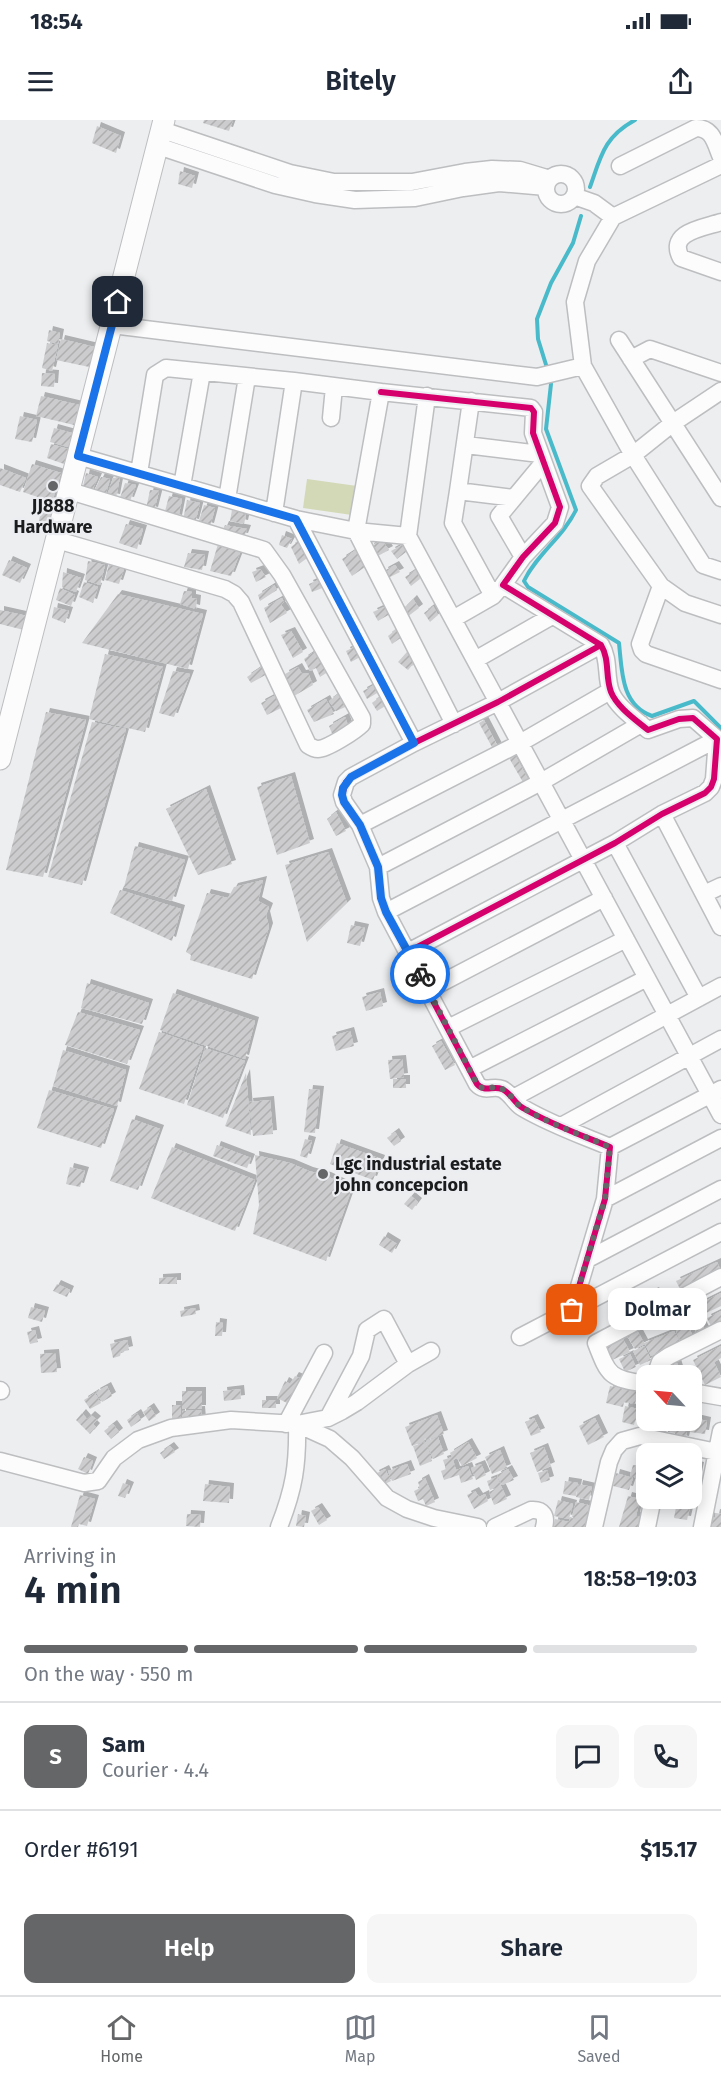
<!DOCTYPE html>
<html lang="en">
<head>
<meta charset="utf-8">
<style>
	body { margin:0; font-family:"Fira Sans",sans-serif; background:#f6f6f7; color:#1f2937; height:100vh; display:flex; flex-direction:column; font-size:22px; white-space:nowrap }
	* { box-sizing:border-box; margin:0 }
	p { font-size:20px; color:#747a83 }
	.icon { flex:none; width:33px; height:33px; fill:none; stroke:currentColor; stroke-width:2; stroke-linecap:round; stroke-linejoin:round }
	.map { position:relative; height:1407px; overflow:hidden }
	.side { display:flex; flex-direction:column; background:#fff; flex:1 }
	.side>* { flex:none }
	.needle { width:39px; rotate:296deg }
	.fabs { position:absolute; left:636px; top:1245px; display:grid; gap:12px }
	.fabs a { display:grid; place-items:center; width:66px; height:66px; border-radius:12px; background:#fff; box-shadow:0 3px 15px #0003; font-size:30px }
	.pin { position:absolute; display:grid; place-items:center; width:51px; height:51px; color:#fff; margin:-26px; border-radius:12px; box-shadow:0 3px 9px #0006 }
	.courier { position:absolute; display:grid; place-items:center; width:60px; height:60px; margin:-30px; border:4px solid #1a73e8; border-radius:50%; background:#fff; color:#222; box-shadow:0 2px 8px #0007 }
	.bubble { position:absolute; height:42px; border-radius:12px; background:#fff; box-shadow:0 3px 15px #0003; font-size:20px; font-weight:600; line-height:42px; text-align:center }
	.overview em { font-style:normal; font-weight:600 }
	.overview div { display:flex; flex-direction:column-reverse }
	.overview { display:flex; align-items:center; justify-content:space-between; height:102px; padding:0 24px }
	h1 { font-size:39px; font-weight:600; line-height:45px }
	.bar { display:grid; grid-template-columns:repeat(4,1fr); gap:9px 6px; align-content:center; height:72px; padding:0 24px }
	.bar i { height:8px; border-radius:4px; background:#e0e1e3 }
	.bar .current { background:#646667 }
	.bar p { grid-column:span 4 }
	.line { display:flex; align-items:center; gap:15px; padding:0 24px; border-top:2px solid #e0e1e3 }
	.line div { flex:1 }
	.round { display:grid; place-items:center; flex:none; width:63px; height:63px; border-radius:12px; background:#f6f6f7 }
	.button { display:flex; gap:12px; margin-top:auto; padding:12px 24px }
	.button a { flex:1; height:69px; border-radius:12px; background:#646667; color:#fff; font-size:24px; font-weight:600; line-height:69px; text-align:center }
	.button a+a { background:#f6f6f7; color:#1f2937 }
	.status { display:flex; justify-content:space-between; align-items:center; height:42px; padding:0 30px; background:#fff; direction:ltr }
	.status svg { height:16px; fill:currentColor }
	header { display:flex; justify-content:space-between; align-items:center; height:78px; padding:0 24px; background:#fff; font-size:27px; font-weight:600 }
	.tabs { display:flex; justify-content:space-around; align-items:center; height:84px; border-top:2px solid #e0e1e3; background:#fff; font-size:16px; color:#747a83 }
	.tabs a { display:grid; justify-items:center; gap:3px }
	.tabs .current { color:#646667 }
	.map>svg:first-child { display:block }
</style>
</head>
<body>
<div class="status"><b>18:54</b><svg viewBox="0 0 49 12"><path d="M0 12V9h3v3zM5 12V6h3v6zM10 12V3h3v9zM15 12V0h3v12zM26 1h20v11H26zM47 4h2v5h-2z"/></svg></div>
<header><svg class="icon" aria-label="menu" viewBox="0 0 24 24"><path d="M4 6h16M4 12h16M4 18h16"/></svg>Bitely<svg class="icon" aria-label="share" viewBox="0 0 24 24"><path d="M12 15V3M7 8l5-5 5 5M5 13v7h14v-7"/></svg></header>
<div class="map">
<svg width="721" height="1407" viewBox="0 0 721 1407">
	<defs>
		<pattern id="building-hatch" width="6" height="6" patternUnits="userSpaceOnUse" patternTransform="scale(1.5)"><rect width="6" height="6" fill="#ccccce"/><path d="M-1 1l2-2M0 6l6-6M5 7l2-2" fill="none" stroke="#afafb0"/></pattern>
		<filter id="shadow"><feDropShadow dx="4" dy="-4" stdDeviation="0" flood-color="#0004"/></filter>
	</defs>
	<rect width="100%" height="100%" fill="#eceef0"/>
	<path fill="#d3d9b6" d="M307 359 357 366 352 395 303 388Z"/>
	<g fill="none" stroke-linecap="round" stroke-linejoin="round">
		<path stroke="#48baca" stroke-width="4" d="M590 67C601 36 604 17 635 0
			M547 248 538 219 537 199 551 163 573 123 581 96
			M551 264 546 309 576 390C563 417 537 434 524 461L528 467 619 523C622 551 621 585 652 596L694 581 721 608"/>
	</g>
	<path fill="url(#building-hatch)" filter="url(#shadow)" d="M204 0H233L229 11 203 3Z
		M97 6 121 16 116 33 92 23Z
		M180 51 195 56 192 68 178 64Z
		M49 210 60 213 58 224 47 221Z
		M61 219 99 228 94 248 56 240Z
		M47 223 58 225 52 251 42 248Z
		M42 253 55 254 54 267 41 266Z
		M41 276 79 285 74 305 36 296Z
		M20 296 37 300 32 322 15 319Z
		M54 308 72 313 68 327 50 322Z
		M51 324 68 329 64 344 47 338Z
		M32 344 61 353 52 382 23 372Z
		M0 348 26 358 20 372 0 365Z
		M86 353 98 357 91 373 82 371Z
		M101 357 110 359 105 377 92 375Z
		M120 357 116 378 107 376 113 358Z
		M125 363 136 365 130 381 120 378Z
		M150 370 159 371 154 391 146 389Z
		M169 376 182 379 178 399 164 395Z
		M187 380 200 383 195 403 183 400Z
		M204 385 215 388 210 407 198 404Z
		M42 387 59 391 55 409 38 405Z
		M232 390 246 395 244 404 230 401Z
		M126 404 143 409 137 429 119 423Z
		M225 405 247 409 244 417 222 412Z
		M282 415 292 419 287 428 279 425Z
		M300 420 310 436 299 444 291 427Z
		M382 420 389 430 376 437 370 427Z
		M218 424 241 430 231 456 210 451Z
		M402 425 406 432 397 439 391 431Z
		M356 430 365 447 352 456 342 439Z
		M188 433 205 435 202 450 184 447Z
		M9 440 27 448 20 463 2 455Z
		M88 441 105 445 100 465 85 460Z
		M109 444 124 449 119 464 105 460Z
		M395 445 400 452 388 458 384 451Z
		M260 449 266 457 256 462 252 452Z
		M416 450 420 459 411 466 405 457Z
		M63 452 81 458 76 472 62 467Z
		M323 458 325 467 312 472 309 464Z
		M84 462 98 467 93 483 79 477Z
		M274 465 277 470 260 481 258 475Z
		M60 468 75 475 71 486 56 480Z
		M184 471 192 472V478L197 479 196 489 180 484Z
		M118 474 203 494 188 549 82 523Z
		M282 478 284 482 281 485 287 493 270 503 264 488Z
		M413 479 419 488 407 497 403 489Z
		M386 486 390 494 378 501 373 492Z
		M433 486 438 495 430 502 424 493Z
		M54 487 69 491 65 503 52 498Z
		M0 490 27 496 24 510 0 504Z
		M398 508 402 517 392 524 388 516Z
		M291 511 303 532 293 538 281 515Z
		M356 526 362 536 351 542 346 531Z
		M320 528 331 550 320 557 316 548 310 551 304 539Z
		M407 532 415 542 408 550 398 542Z
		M105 534 163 547 145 612 89 599Z
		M263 546 269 553 251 563 247 557Z
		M298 547 302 554 308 553 313 565 294 576 285 554Z
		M173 551 190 554 174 597 159 593Z
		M376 564 379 572 367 579 363 571Z
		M344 570 350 585 336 591 329 581Z
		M278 574 285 586 267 595 261 583Z
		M381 576 387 585 377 591 372 583Z
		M326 579 334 594 314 602 307 590Z
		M46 592 86 600 43 757 6 750Z
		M345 597 349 608 333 616 329 606Z
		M484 600 498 627 493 629 479 603Z
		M92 602 126 609 82 765 48 757Z
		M515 635 529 661 524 664 509 638Z
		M291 656 310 723 277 735 257 667Z
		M206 669 232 744 198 755 166 689Z
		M336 692 346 711 336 716 327 699Z
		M135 726 185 740 172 781 124 767Z
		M328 732 347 783 307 822 285 745Z
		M263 760 258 781 269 787 266 795 269 807 252 859 190 840 191 835 186 832 207 773 228 778 234 767Z
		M120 770 181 789 172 821 110 793Z
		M351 805 365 808 360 826 347 823Z
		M87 863 149 883 142 904 81 888Z
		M380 872 383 886 366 891 362 877Z
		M173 873 255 901 245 939 160 910Z
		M78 892 140 910 127 944 65 925Z
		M350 911 354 926 336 931 332 916Z
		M159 912 203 927 184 984 139 969Z
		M441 921 455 945 445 950 432 926Z
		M205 928 245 941 223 998 187 985Z
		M63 930 126 950 117 986 53 966Z
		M402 939 404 957 390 959 388 940Z
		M246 953 251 1015 225 1006Z
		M393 959H406V968H393Z
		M309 969 320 970 315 1013 304 1012Z
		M49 970 114 989 101 1028 37 1008Z
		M270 980 273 1014 253 1016 249 982Z
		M132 999 160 1009 138 1070 110 1061Z
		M395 1012 401 1021 394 1026 387 1018Z
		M305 1019 312 1021 307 1038 300 1036Z
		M337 1023 381 1039 373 1060 330 1044Z
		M217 1025 251 1038 247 1048 213 1036Z
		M172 1027 255 1060 235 1111 151 1078Z
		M255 1035 290 1043 309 1051 327 1056 346 1065 351 1071 326 1141 253 1114 259 1085Z
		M70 1047 85 1051 80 1067 66 1064Z
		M411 1076 418 1082 412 1090 404 1084Z
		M384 1116 397 1124 392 1133 379 1125Z
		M717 1142 721 1151 681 1171 676 1161Z
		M177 1157V1164H159V1158Z
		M57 1164 70 1170 67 1177 53 1171Z
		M655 1171 660 1181 630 1195 625 1185Z
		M721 1173V1186L704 1194 699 1184Z
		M31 1187 45 1191 42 1202 28 1198Z
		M195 1188 196 1194 181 1197 180 1191Z
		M721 1191V1204L712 1208 707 1198Z
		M697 1195 706 1212 698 1216 690 1199Z
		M216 1202 223 1203 222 1216H215Z
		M688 1205 694 1219 682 1225 676 1211Z
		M35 1210 38 1222 30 1224 27 1212Z
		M637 1210 644 1223 674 1211 680 1222 651 1236 645 1224 635 1229 627 1216Z
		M623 1219 630 1232 610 1241 605 1228Z
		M127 1220 129 1230 121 1232 120 1236 113 1238 110 1224Z
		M644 1226 651 1240 640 1245 633 1231Z
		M721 1226V1238L714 1242 721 1257 705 1265 693 1240Z
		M55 1233 57 1252 41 1253 40 1234Z
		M630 1234 636 1247 625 1252 619 1239Z
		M677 1243 681 1256H664L662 1248Z
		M295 1256 304 1260 291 1285 277 1278 285 1261 290 1264Z
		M107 1266 112 1276 102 1282 96 1272Z
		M610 1266 638 1271 635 1284 624 1282 623 1287 606 1283Z
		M240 1269 241 1279 224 1281 223 1271Z
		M182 1271H202V1289H182Z
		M95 1273 101 1283 90 1289 84 1280Z
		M262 1280H276V1288H262Z
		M692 1283 697 1284 694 1298 707 1301 705 1314 690 1312Z
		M172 1285H181V1301H172Z
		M625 1286 638 1289 634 1305 622 1302Z
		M150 1287 156 1296 149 1301 143 1292Z
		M644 1289 646 1290V1300H669L666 1313 653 1310 654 1305 641 1303Z
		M201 1290 202 1302 182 1303V1291Z
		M82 1293 87 1299 91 1295 97 1300 93 1304 96 1307 90 1314 76 1300Z
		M137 1293 141 1300 131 1307 127 1300Z
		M437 1295 444 1314 426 1320 424 1316 425 1321 412 1326 405 1307Z
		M534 1298 541 1312 531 1316 525 1302Z
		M595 1298 604 1317 588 1325 579 1306Z
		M671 1300H684L683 1305 688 1306 685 1320 675 1318V1313L668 1312Z
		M113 1304 119 1312 111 1319 104 1311Z
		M438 1317 444 1334 433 1339 426 1321Z
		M426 1322 432 1341 420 1346 413 1326Z
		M468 1322 477 1338 462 1346 457 1338 453 1340 456 1350 468 1346 473 1359 461 1363 459 1355 444 1360 441 1351 446 1349 443 1340 452 1337 450 1333Z
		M170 1326 175 1332 164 1339 160 1333Z
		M544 1327 551 1346 537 1352 530 1333Z
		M500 1330 507 1348 492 1354 485 1337Z
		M84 1337 93 1341 88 1354 78 1349Z
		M407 1344 411 1354 392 1361 388 1351Z
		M481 1344 486 1355 476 1360 471 1348Z
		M692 1344 700 1346 692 1384 679 1381V1385L690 1387 687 1400 674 1398 676 1387 672 1386 673 1383 663 1381V1378H692Z
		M633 1345 646 1347V1360L630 1356Z
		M385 1349 391 1361 381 1366 375 1354Z
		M508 1349 514 1360 502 1365 497 1355Z
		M547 1350 550 1360 541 1363 538 1353Z
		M616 1353 633 1358 629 1370 613 1366Z
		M497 1357 501 1366 490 1370 487 1361Z
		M425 1358 435 1382 426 1386 423 1379 418 1381 414 1371 420 1368 418 1362Z
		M565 1361 578 1363 576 1376 563 1374Z
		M123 1363 130 1366 125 1378 118 1376Z
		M205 1364 230 1367 229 1383 203 1381Z
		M579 1364 592 1367 589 1380 576 1377Z
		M501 1366 507 1379 494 1385 489 1372Z
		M475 1371 479 1377 485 1374 488 1381 474 1389 467 1375Z
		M80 1375 95 1379 87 1406 79 1404 78 1407H71Z
		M628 1376 640 1379 636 1396 641 1397 638 1407H619Z
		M558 1380 573 1384 569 1399 554 1396Z
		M576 1382 592 1386 588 1407H553L555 1399 569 1402 570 1398 581 1400 572 1397Z
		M318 1387 327 1400 319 1405 311 1391Z
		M716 1393 721 1394V1407H706L708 1396 715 1398Z
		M187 1394 201 1395 200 1407 186 1406Z
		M298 1394 306 1396 304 1407 296 1406Z"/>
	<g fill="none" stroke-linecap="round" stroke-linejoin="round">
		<defs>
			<path id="minor" d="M162 10 290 53 334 62H412L465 52 492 49 520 50 550 59
				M158 26 275 65 315 74 355 80 415 78 463 68 499 63 546 67
				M721 45 613 97 587 141 575 182 583 246 633 335 703 445 721 451
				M620 46 696 8C713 8 715 23 721 37
				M546 69a15 15 0 1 1 30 0a15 15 0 1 1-30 0Z
				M574 76 594 83 613 97
				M721 102C703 108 667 112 681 138L721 152
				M112 205 537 257 583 246
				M619 220 721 378
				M631 239 650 229 721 253
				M721 271 673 303 633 335 597 356 590 366 661 466 685 483 721 495
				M381 272 531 288 534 292 533 313 560 387 555 403 523 437 503 465 601 525C610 540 605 556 611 572 617 587 636 600 648 610L679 599 693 598 717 619 714 659 711 667 705 673 662 694 615 723 408 832
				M331 298 334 267
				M466 325 540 334
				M78 336 296 399 356 411 408 416 721 995
				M139 353 155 255 166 248 294 261
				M182 366 202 252
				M458 371 471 281
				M227 379 247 257
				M274 393 294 261 381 272 356 411 454 604
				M296 399 414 623
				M408 416 427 276
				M57 420 225 469 234 474 241 482 308 625C311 627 314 629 318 629 327 629 355 611 362 604V598L282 455 264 430 70 371
				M523 437 499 396 543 343
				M661 466 640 524 642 530 646 534 721 560
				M493 476 453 403 458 371 514 378
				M453 499 493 476 500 468
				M475 540 552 496
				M662 694 721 807
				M360 705 520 623 610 571
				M615 723 699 878
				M378 747 541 662 641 604
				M704 774 721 766
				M386 792 717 619
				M428 870 604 778
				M448 908 626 819
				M469 949 647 858
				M513 978 721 866
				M561 1006 721 919
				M610 1027 721 969
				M605 1079 721 1018
				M588 1139 721 1069
				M572 1190 605 1079 610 1027C581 1015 550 1004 523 988 515 984 511 973 502 969 493 965 485 973 477 964L386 792 381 778 378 747 360 705 344 682 342 675 346 662 351 657 414 623 498 582 601 525
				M520 1217 721 1112
				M655 1256 660 1242 669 1236 721 1210
				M646 1264C610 1258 609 1257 596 1223L721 1157
				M0 1270 1 1271
				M692 1272 721 1277
				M328 1298 361 1236 367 1210 384 1199 408 1244
				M286 1304 324 1233
				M0 1341 84 1363 98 1361 114 1338 138 1320 171 1308 231 1300 297 1304 330 1319 352 1338 387 1378 407 1389 434 1398 478 1407
				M279 1407C294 1369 298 1345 297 1304L328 1298 342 1291 357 1282 408 1244 431 1231
				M495 1407 531 1390C543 1389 547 1396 544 1407
				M594 1407 609 1342 614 1330 622 1321 640 1316 721 1333
				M647 1407 653 1378
				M702 1407 721 1311"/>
			<path id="major" d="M0 639 164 0"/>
		</defs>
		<use href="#minor" stroke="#bdbec0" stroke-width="19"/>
		<use href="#major" stroke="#bdbec0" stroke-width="23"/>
		<use href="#minor" stroke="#fcfcfd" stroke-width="16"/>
		<use href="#major" stroke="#fcfcfd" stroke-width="21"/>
		<defs>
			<path id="cycleway" d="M381 272 531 288 534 292 533 313 560 387 555 403 523 437 503 465 601 525C610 540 605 556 611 572 617 587 636 600 648 610L679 599 693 598 717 619 714 659 711 667 705 673 662 694 615 723 408 832
				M572 1190 605 1079 610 1027C581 1015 550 1004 523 988 515 984 511 973 502 969 493 965 485 973 477 964L386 792 381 778 378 747 360 705 344 682 342 675 346 662 351 657 414 623 498 582 601 525"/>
		</defs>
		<use href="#cycleway" stroke="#ebedf1" stroke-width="10"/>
		<use href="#cycleway" stroke="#d6006c" stroke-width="6"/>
	</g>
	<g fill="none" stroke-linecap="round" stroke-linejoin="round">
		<path stroke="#646667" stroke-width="6" stroke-dasharray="0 10.8" d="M420 854 477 964C485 973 493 964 502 969 511 973 515 984 523 988 550 1004 581 1015 610 1027L605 1079 572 1190"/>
		<path stroke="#1a73e8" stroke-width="8" d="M118 182 78 336 296 399 414 623 351 657 343 668 342 675 344 682 360 705 378 747 381 778 386 792 420 854"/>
	</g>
	<g fill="#646667" stroke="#ebedf1" stroke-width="2">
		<circle cx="53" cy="366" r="6"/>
		<circle cx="323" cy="1054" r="6"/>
	</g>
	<g text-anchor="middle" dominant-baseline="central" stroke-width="4.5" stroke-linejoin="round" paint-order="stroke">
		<g font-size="18" font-weight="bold" fill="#1b1c1d" stroke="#ebedf1">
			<text x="53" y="386">JJ888<tspan x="53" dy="21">Hardware</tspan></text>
			<text x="335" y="1044" text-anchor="start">Lgc industrial estate<tspan x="335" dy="21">john concepcion</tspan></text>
		</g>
	</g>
</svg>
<div class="fabs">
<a><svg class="needle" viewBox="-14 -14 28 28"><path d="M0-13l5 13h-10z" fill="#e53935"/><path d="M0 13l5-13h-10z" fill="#747a83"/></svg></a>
<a><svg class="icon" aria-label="layers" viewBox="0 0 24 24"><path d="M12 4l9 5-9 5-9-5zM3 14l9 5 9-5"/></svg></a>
</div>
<div class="pin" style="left:572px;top:1190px;background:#ea580c"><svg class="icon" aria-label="bag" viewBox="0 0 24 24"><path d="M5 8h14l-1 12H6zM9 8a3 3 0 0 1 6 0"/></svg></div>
<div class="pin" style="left:118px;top:182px;background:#1f2937"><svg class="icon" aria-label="home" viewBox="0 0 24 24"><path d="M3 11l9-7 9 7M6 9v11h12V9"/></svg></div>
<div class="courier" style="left:420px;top:854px"><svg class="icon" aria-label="bike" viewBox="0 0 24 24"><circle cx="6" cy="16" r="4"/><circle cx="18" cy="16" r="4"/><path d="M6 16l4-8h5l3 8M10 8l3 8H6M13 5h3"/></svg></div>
<div class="bubble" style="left:608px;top:1168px;width:99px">Dolmar</div>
</div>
<section class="side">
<div class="overview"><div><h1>4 min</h1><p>Arriving in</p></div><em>18:58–19:03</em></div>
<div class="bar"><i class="current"></i><i class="current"></i><i class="current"></i><i></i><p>On the way · 550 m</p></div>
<div class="line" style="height:108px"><b class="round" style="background:#646667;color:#fff">S</b><div><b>Sam</b><p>Courier · 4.4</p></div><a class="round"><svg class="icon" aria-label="chat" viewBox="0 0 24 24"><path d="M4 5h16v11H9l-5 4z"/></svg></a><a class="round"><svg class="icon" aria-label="phone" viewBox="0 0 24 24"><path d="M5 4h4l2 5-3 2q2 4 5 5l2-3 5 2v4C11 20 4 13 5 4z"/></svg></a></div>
<div class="line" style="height:78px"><div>Order #6191</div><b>$15.17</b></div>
<div class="button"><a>Help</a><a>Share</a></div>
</section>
<nav class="tabs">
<a class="current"><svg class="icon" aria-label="home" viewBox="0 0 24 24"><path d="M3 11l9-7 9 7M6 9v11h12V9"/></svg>Home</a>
<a><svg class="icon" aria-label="map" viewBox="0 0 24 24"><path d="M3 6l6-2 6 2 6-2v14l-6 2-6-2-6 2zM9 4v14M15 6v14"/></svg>Map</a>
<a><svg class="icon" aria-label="saved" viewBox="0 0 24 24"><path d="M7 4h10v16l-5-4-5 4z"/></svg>Saved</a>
</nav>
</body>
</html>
